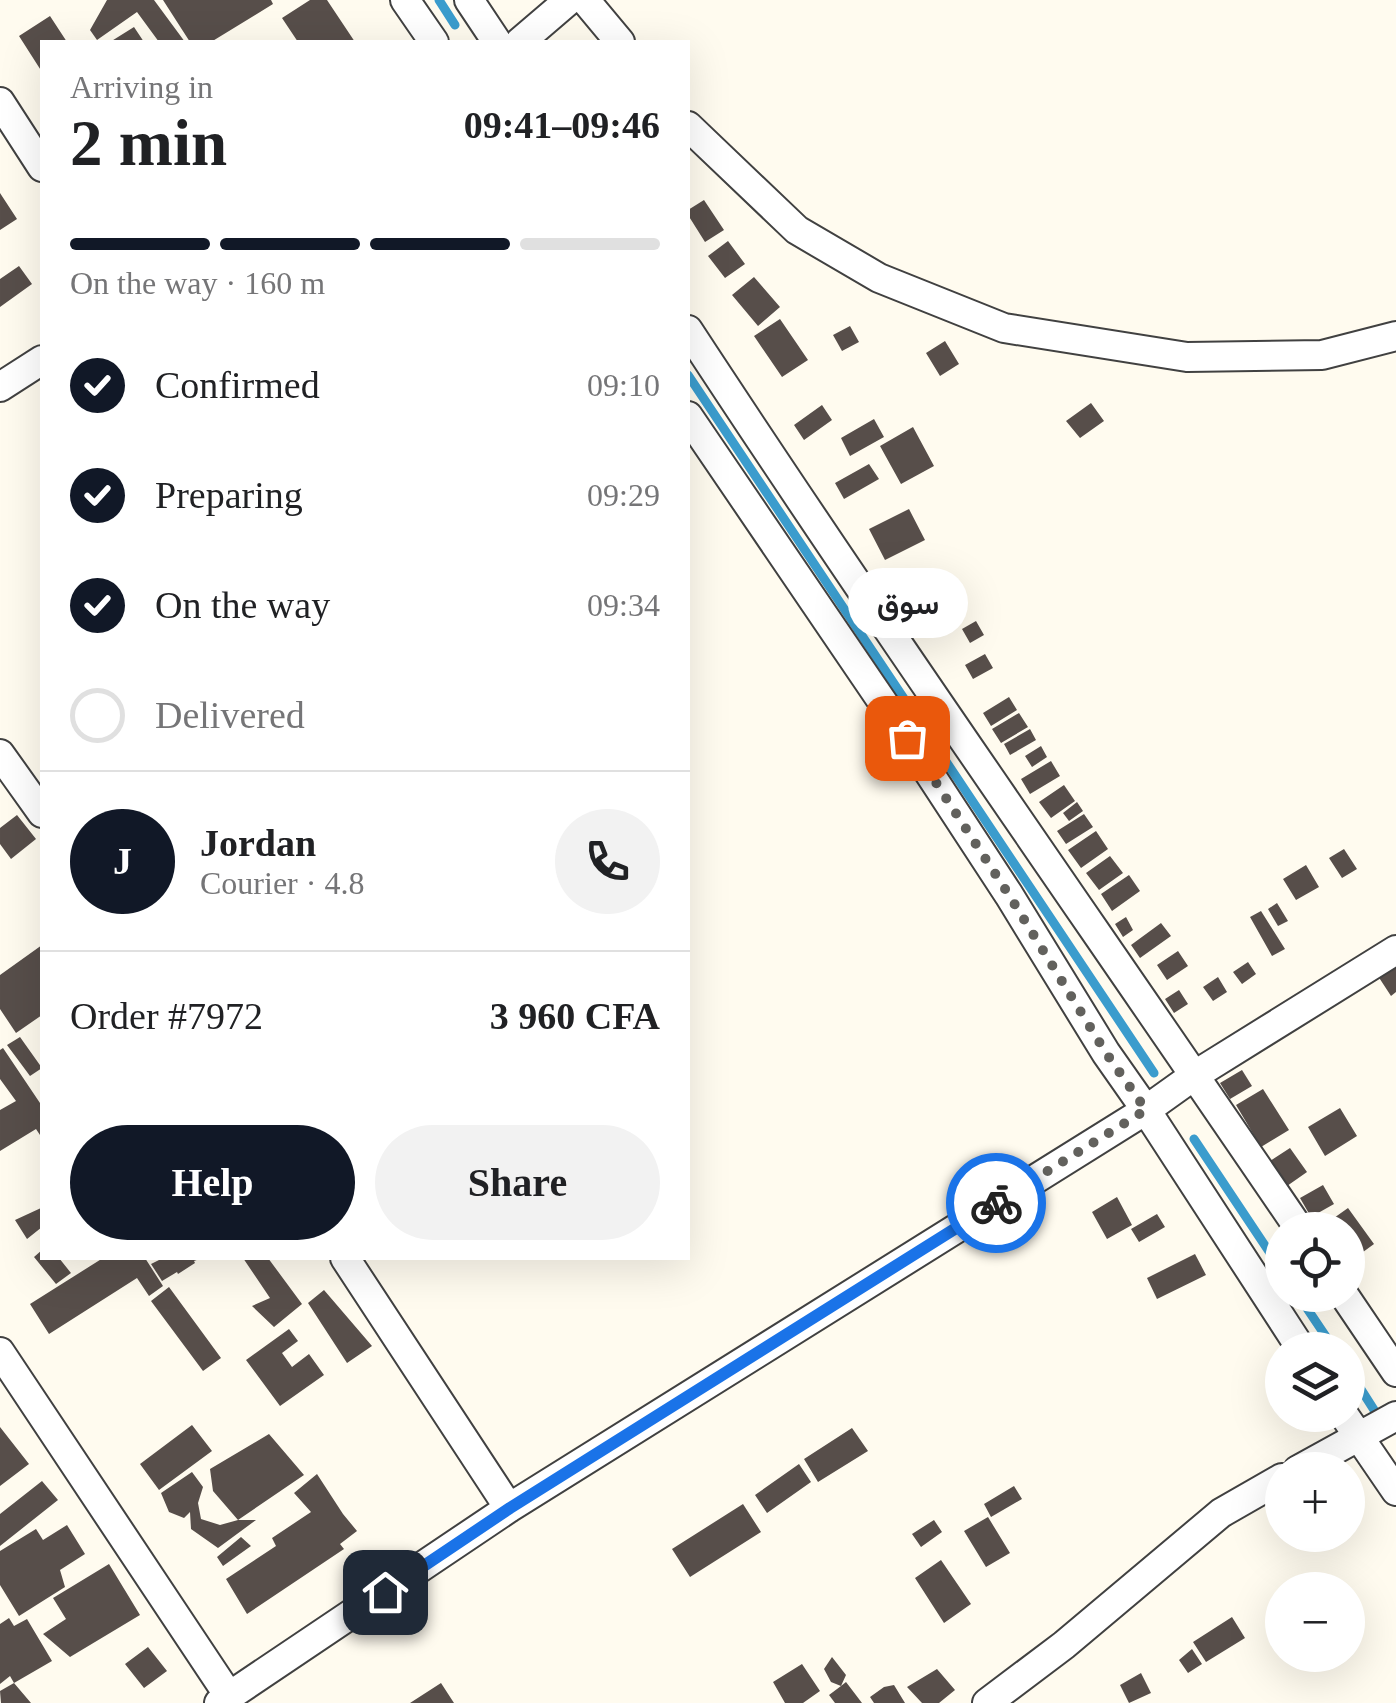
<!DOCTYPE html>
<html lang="en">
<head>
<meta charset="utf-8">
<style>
	body { margin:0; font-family:"Times New Roman",Vazirmatn,serif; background:#f2f2f2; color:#202124; height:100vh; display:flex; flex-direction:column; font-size:38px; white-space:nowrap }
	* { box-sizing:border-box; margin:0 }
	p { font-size:32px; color:#757577 }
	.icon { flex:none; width:55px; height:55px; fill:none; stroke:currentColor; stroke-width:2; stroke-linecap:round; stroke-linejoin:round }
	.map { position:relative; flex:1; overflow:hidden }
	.drawer { position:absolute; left:40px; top:40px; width:650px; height:1220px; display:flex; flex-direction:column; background:#fff; border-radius:0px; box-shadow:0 10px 40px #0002 }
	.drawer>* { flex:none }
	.tools { position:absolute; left:1265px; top:1212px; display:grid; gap:20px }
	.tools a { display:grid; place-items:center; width:100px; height:100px; border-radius:50%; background:#fff; box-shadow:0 10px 40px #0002; font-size:50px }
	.pin { position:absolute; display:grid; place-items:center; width:85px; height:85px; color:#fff; margin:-42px; border-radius:20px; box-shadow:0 5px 15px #0006 }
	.courier { position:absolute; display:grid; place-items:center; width:100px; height:100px; margin:-50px; border:8px solid #1a73e8; border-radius:50%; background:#fff; color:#222; box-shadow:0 2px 12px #0007 }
	.bubble { position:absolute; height:70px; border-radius:35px; background:#fff; box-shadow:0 10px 40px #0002; font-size:32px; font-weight:600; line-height:70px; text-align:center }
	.overview em { font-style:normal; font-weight:600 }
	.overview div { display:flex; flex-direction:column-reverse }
	.overview { display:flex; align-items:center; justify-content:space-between; height:170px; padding:0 30px }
	h1 { font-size:65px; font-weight:600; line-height:75px }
	.bar { display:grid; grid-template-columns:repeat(4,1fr); gap:15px 10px; align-content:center; height:120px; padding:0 30px }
	.bar i { height:12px; border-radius:8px; background:#e0e0e0 }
	.bar .active { background:#111827 }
	.bar p { grid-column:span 4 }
	.line { display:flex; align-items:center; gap:25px; padding:0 30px; border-top:2px solid #e0e0e0 }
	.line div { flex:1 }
	.round { display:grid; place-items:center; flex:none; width:105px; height:105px; border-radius:52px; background:#f2f2f2 }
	ol { padding:0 30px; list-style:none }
	li { display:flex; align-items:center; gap:30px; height:110px }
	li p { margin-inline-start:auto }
	li .icon { padding:10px; border-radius:50%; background:#111827; color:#fff; stroke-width:4 }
	li:last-child { color:#757577 }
	li i { width:55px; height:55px; border:5px solid #e0e0e0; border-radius:50% }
	.cta { display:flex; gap:20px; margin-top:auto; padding:20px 30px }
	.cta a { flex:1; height:115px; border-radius:60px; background:#111827; color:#fff; font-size:40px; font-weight:600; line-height:115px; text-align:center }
	.cta a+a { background:#f2f2f2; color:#202124 }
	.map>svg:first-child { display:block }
</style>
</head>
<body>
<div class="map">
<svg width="1396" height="1703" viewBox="0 0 1396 1703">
	<rect width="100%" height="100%" fill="#fffbef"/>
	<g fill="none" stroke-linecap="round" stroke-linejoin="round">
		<path stroke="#3b9ccd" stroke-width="9" d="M439 0 455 25
			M688 375 1154 1073
			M1194 1139 1282 1271
			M1298 1295 1335 1350
			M1348 1369 1376 1413"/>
	</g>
	<path fill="#574e4a" d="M107 0H154L185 42H159L137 12 97 40 90 30Z
		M163 0H271L273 4 211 42H190Z
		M310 0H327L355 42H298L282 18Z
		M50 16 67 42H42V72L19 36Z
		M134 27 144 42H110Z
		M0 193 17 219 0 230Z
		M704 200 724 230 705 242 688 215V210Z
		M728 241 745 264 725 278 708 256Z
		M19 266 32 284 0 307V279Z
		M754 277 780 307 758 326 732 295Z
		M780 319 808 360 782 377 754 336Z
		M850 326 859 342 842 351 833 335Z
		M945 341 959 364 940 376 926 353Z
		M1091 403 1104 421 1080 438 1066 421Z
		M822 405 832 420 804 440 794 425Z
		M874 419 884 437 850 456 841 438Z
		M913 427 934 466 901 484 880 446Z
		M869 464 879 479 844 499 835 483Z
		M909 509 925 540 885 560 869 529Z
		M922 585 927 594 909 604 904 596Z
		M934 608 942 628 922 635 914 616Z
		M976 621 984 635 970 643 962 629Z
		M985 654 993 668 973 679 965 665Z
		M1009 697 1017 710 991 726 983 713Z
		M1019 713 1028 727 1001 743 992 729Z
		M1030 729 1036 740 1010 755 1004 744Z
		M1041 746 1047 757 1032 767 1025 756Z
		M1051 761 1060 776 1030 794 1021 779Z
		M1064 785 1075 801 1051 818 1039 802Z
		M1077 802 1083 811 1069 821 1063 813Z
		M1084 814 1093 827 1066 844 1057 831Z
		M17 815 36 839 11 859 0 844V828Z
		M1096 831 1108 849 1081 868 1068 850Z
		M1344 849 1357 869 1342 878 1329 858Z
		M1110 856 1123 873 1099 890 1086 873Z
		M1306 865 1319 887 1296 900 1283 879Z
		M1129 875 1140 891 1112 911 1101 894Z
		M1277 903 1288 921 1278 926 1268 909Z
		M1261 911 1285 949 1272 956 1250 917Z
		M1126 917 1133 930 1123 937 1115 924Z
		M1161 923 1171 936 1140 958 1131 945Z
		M42 945V1015L16 1033 0 1009V975Z
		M1178 951 1188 966 1167 980 1157 965Z
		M1396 959V992L1391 996 1376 973Z
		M1248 962 1256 974 1242 984 1233 972Z
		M1218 977 1227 992 1213 1001 1203 987Z
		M1179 990 1188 1004 1174 1013 1165 999Z
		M20 1037 42 1068 30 1076 7 1045Z
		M3 1048 42 1106V1138L36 1129 0 1151V1110L16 1101 0 1079V1050Z
		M1242 1070 1252 1086 1230 1099 1220 1083Z
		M1263 1089 1289 1130 1261 1147 1236 1105Z
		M1340 1108 1357 1136 1325 1156 1308 1127Z
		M1290 1148 1307 1172 1287 1186 1270 1161Z
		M1323 1185 1334 1204 1311 1217 1300 1198Z
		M1117 1197 1132 1225 1107 1239 1092 1212Z
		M41 1208 42 1227 27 1239 15 1220Z
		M1348 1208 1374 1244 1348 1263V1230H1317Z
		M1157 1214 1165 1227 1139 1242 1131 1229Z
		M42 1250V1258H59L71 1273 56 1284 34 1257Z
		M1195 1254 1206 1275 1157 1299 1147 1278Z
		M103 1258H145L163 1286 149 1296 137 1278 49 1334 30 1304Z
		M163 1258H202L194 1261 195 1263 178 1274 177 1272 162 1281 151 1264Z
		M243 1258H268L302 1304 274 1327 252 1306 270 1298Z
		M169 1287 221 1358 203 1371 151 1301Z
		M324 1290 372 1346 347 1363 308 1303Z
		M289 1329 298 1341 282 1353 292 1367 309 1354 324 1375 280 1406 246 1360Z
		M192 1425 212 1451 159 1490 140 1464Z
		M0 1427 29 1464 0 1486Z
		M852 1428 868 1451 818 1482 804 1459Z
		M269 1434 304 1475 238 1520 213 1491 210 1469Z
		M799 1464 811 1482 767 1513 755 1495Z
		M192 1472 203 1487 198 1503 201 1519 220 1525 238 1520H256L218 1548 191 1529 190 1512 184 1518 169 1512 161 1493Z
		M317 1474 343 1514 357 1531 340 1544 344 1549 247 1614 226 1579 276 1546 272 1538 311 1512 294 1493Z
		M42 1481 58 1500 0 1546V1514Z
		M1014 1486 1022 1499 991 1517 984 1504Z
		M743 1504 761 1532 690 1577 672 1549Z
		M988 1517 1010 1553 986 1567 964 1531Z
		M934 1520 942 1532 921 1547 912 1534Z
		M67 1525 85 1554 60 1570 65 1587 19 1616 0 1585V1551L36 1529 43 1540Z
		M241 1537 251 1546 223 1566 217 1557Z
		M941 1560 971 1604 944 1623 915 1578Z
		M109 1564 140 1615 70 1657 43 1634 66 1619 53 1598Z
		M1232 1617 1245 1638 1206 1662 1193 1642Z
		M9 1618 14 1626 27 1619 52 1661 14 1683 10 1676 0 1684V1624Z
		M148 1647 167 1671 144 1688 125 1664Z
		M1192 1649 1202 1664 1188 1673 1179 1660Z
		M832 1657 846 1675 841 1686 846 1682 862 1703H835L829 1695 841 1686 831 1682 824 1669Z
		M802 1664 820 1691 803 1703H785L773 1682Z
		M937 1669 955 1690 939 1703H922L907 1687Z
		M1141 1673 1151 1693 1129 1703 1120 1685Z
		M14 1683 31 1703H1L0 1691Z
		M441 1683 454 1703H410Z
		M894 1685 905 1703H874L870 1697 884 1687Z"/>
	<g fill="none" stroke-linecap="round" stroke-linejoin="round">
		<defs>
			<path id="street" d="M405 0 434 42
				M469 0 497 42
				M585 0 620 42
				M520 42 569 0
				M0 102 42 167
				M688 126 797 230 879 278 1004 328 1187 357 1322 355 1396 336
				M688 330C887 634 1096 930 1300 1230
				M0 387 42 360
				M688 416 886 707 1009 895 1106 1053 1146 1110 1302 1350
				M0 754 42 813
				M345 1258 509 1508
				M1344 1295 1396 1372
				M0 1352 229 1696
				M1344 1415 1396 1491
				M1298 1470 1396 1416
				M219 1703 509 1508 1146 1110 1195 1075 1396 950
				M987 1703 1064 1645 1221 1513 1282 1478"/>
		</defs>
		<use href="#street" stroke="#414141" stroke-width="32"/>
		<use href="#street" stroke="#fff" stroke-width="28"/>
	</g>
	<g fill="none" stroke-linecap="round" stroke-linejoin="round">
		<path stroke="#62615d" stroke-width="10" stroke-dasharray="0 18" d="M907 738 1009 895 1106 1053 1146 1110 996 1203"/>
		<path stroke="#1a73e8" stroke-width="12" d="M385 1592 510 1508 996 1203"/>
	</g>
</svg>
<div class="tools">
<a><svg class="icon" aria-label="locate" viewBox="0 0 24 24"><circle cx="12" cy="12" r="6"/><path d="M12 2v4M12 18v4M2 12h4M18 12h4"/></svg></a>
<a><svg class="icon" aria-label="layers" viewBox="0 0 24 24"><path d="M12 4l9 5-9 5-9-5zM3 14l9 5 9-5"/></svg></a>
<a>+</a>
<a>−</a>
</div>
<div class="pin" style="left:907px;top:738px;background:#ea580c"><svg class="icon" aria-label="bag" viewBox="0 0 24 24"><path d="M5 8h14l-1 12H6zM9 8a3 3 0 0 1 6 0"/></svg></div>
<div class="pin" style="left:385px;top:1592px;background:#1f2937"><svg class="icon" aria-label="home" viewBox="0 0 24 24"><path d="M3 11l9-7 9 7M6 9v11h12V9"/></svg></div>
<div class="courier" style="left:996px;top:1203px"><svg class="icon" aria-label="bike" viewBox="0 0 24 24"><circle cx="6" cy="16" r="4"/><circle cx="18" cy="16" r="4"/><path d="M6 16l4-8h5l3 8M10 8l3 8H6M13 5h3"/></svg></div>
<div class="bubble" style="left:848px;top:568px;width:120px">سوق</div>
<section class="drawer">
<div class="overview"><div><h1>2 min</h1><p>Arriving in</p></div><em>09:41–09:46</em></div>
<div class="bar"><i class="active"></i><i class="active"></i><i class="active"></i><i></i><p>On the way · 160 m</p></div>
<ol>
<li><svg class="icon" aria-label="check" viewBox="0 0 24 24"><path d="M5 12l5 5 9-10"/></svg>Confirmed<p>09:10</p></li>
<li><svg class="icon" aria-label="check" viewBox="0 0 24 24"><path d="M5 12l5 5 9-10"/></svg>Preparing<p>09:29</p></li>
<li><svg class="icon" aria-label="check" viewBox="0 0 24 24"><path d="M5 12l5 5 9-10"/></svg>On the way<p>09:34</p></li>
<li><i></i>Delivered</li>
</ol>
<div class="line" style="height:180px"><b class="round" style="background:#111827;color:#fff">J</b><div><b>Jordan</b><p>Courier · 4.8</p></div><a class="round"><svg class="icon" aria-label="phone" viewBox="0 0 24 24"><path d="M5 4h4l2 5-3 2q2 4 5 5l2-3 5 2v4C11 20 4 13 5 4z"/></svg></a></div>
<div class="line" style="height:130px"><div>Order #7972</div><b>3 960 CFA</b></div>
<div class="cta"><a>Help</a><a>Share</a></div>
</section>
</div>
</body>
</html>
